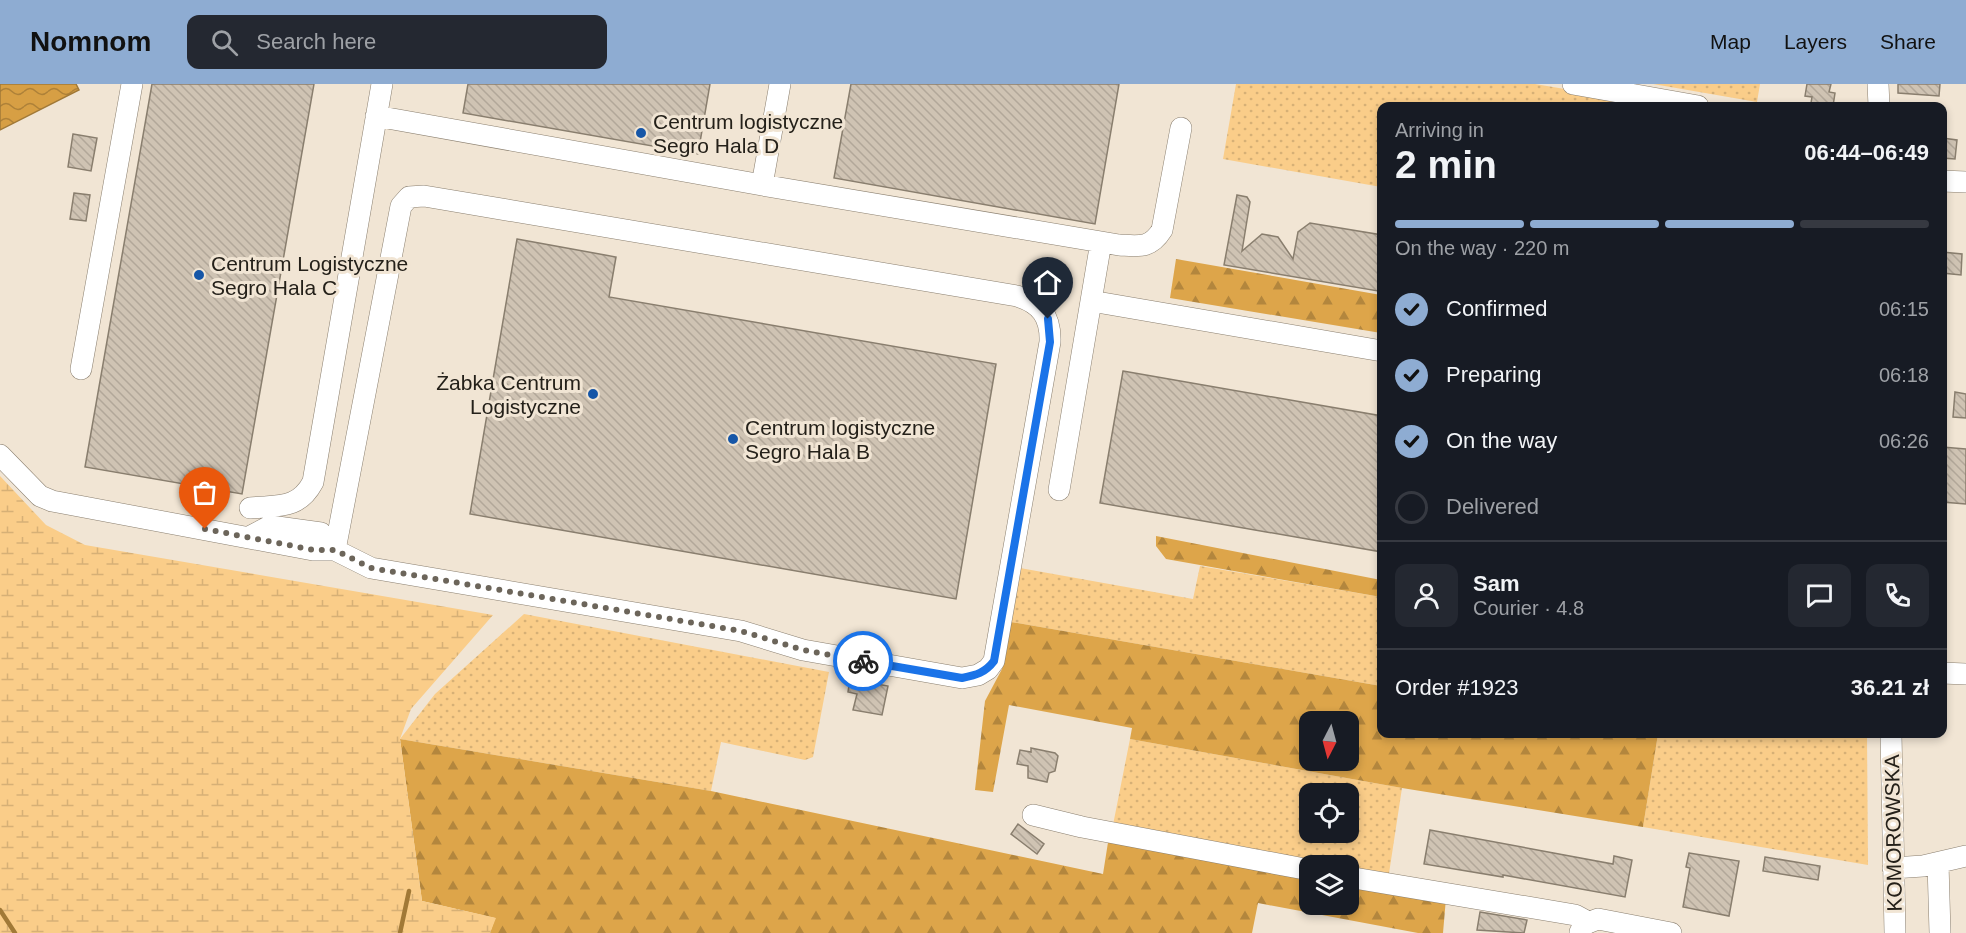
<!DOCTYPE html>
<html lang="en">
<head>
<meta charset="utf-8">
<style>
	body { margin:0; font-family:Helvetica,sans-serif; background:#242831; color:#f1f3f6; height:100vh; display:flex; flex-direction:column; font-size:22px; white-space:nowrap }
	* { box-sizing:border-box; margin:0 }
	p { font-size:20px; color:#9ea1a6 }
	.icon { flex:none; width:33px; height:33px; fill:none; stroke:currentColor; stroke-width:2; stroke-linecap:round; stroke-linejoin:round }
	.map { position:relative; flex:1; overflow:hidden }
	.panel { position:absolute; left:1377px; top:18px; width:570px; height:636px; display:flex; flex-direction:column; background:#171b24; border-radius:12px; box-shadow:0 3px 9px #0003 }
	.panel>* { flex:none }
	.needle { width:39px; rotate:186deg }
	.fabs { position:absolute; left:1299px; top:627px; display:grid; gap:12px }
	.fabs a { display:grid; place-items:center; width:60px; height:60px; border-radius:12px; background:#171b24; box-shadow:0 3px 9px #0003; font-size:30px }
	.pin { position:absolute; display:grid; place-items:center; width:51px; height:51px; color:#fff; margin:-62px -26px; border-radius:50% 50% 50% 0; rotate:-45deg; box-shadow:0 0 6px #0007 }
	.pin .icon { rotate:45deg }
	.courier { position:absolute; display:grid; place-items:center; width:60px; height:60px; margin:-30px; border:4px solid #1a73e8; border-radius:50%; background:#fff; color:#222; box-shadow:0 2px 8px #0007 }
	.headline em { font-style:normal; font-weight:700 }
	.headline div { display:flex; flex-direction:column-reverse }
	.headline { display:flex; align-items:center; justify-content:space-between; height:102px; padding:0 18px }
	h1 { font-size:39px; font-weight:700; line-height:45px }
	.bar { display:grid; grid-template-columns:repeat(4,1fr); gap:9px 6px; align-content:center; height:72px; padding:0 18px }
	.bar i { height:8px; border-radius:4px; background:#363941 }
	.bar .selected { background:#8eacd2 }
	.bar p { grid-column:span 4 }
	.line { display:flex; align-items:center; gap:15px; padding:0 18px; border-top:2px solid #363941 }
	.line div { flex:1 }
	.round { display:grid; place-items:center; flex:none; width:63px; height:63px; border-radius:12px; background:#242831 }
	ol { padding:0 18px; list-style:none }
	li { display:flex; align-items:center; gap:18px; height:66px }
	li p { margin-inline-start:auto }
	li .icon { padding:6px; border-radius:50%; background:#8eacd2; color:#111; stroke-width:4 }
	li:last-child { color:#9ea1a6 }
	li i { width:33px; height:33px; border:3px solid #363941; border-radius:50% }
	header { display:flex; align-items:center; gap:36px; box-sizing:border-box; height:84px; padding:0 30px; background:#8eacd2; color:#111 }
	header strong { font-size:28px }
	nav { display:flex; gap:33px; margin-inline-start:auto; font-size:21px }
	.search { width:420px; height:54px; background:#242831; display:flex; align-items:center; gap:15px; box-sizing:border-box; padding:0 21px; border-radius:12px; color:#9ea1a6; font-size:22px }
	.map>svg:first-child { display:block }
</style>
</head>
<body>
<header>
<strong>Nomnom</strong>
<div class="search"><svg class="icon" aria-label="search" viewBox="0 0 24 24"><circle cx="10" cy="10" r="6"/><path d="M15 15l6 6"/></svg>Search here</div>
<nav><a>Map</a><a>Layers</a><a>Share</a></nav>
</header>
<div class="map">
<svg width="1966" height="849" viewBox="0 0 1966 849">
	<defs>
		<pattern id="green-dots" width="8" height="8" patternUnits="userSpaceOnUse" patternTransform="scale(1.5)"><rect width="8" height="8" fill="#facd89"/><path d="M2 2h.1M6 6h.1" fill="none" stroke="#d6b076" stroke-width="1.8" stroke-linecap="round"/></pattern>
		<pattern id="forest-firs" width="22" height="20" patternUnits="userSpaceOnUse" patternTransform="scale(1.5)"><rect width="22" height="20" fill="#dda54a"/><path d="M5 1l3.5 6h-7zM16 11l3.5 6h-7z" fill="#b3863d"/></pattern>
		<pattern id="wetland-marsh" width="20" height="14" patternUnits="userSpaceOnUse" patternTransform="scale(1.5)"><rect width="20" height="14" fill="#facd89"/><path d="M1 5h8M5 5V1M11 12h8M15 12V8" fill="none" stroke="#d6b076"/></pattern>
		<pattern id="water-waves" width="16" height="10" patternUnits="userSpaceOnUse" patternTransform="scale(1.5)"><rect width="16" height="10" fill="#d79f44"/><path d="M0 5q4-4 8 0t8 0" fill="none" stroke="#ae8138"/></pattern>
		<pattern id="building-back-hatch" width="6" height="6" patternUnits="userSpaceOnUse" patternTransform="scale(1.5)"><rect width="6" height="6" fill="#cfc3b3"/><path d="M-1 5l2 2M0 0l6 6M5-1l2 2" fill="none" stroke="#b2a799"/></pattern>
	</defs>
	<rect width="100%" height="100%" fill="#f1e5d4"/>
	<path fill="url(#green-dots)" fill-rule="evenodd" d="M1236 0H1535L1666 22H1382L1381 103 1223 75Z
		M1653 0H1760L1757 18Z
		M1200 482 1381 513V602L1011 538 1020 484 1193 515Z
		M524 530 829 588 813 673 805 676 721 658 711 707 400 655 435 610Z
		M1658 650H1867L1868 781 1643 743Z
		M1130 655 1402 704 1388 796 1349 790 1348 782H1310L1112 746ZM1310 710H1348V748H1310Z"/>
	<path fill="url(#forest-firs)" fill-rule="evenodd" d="M1176 175 1381 211V249L1170 214Z
		M1156 452 1381 496V513L1166 475 1156 462Z
		M1011 538 1381 602 1382 650H1658L1643 743 1402 704 1130 655 1132 644 1009 621 993 708 975 706 985 617 1002 585ZM1310 638H1348V676H1310Z
		M400 655 711 707 1103 790 1109 752 1309 789 1310 820H1348L1349 796 1446 814 1443 849H1418L1258 819 1252 849H490L495 834 422 817Z"/>
	<path fill="url(#wetland-marsh)" d="M0 392 46 441 85 461 493 531 411 625 400 655 422 817 496 834 490 849H0Z"/>
	<path fill="url(#water-waves)" stroke="#a17937" stroke-width="1.5" d="M0 0H76L79 6 0 46Z"/>
	<g fill="none" stroke-linecap="round" stroke-linejoin="round">
		<path stroke="#a17937" stroke-width="4.5" d="M0 826 15 849
			M400 849 409 807"/>
	</g>
	<path fill="url(#building-back-hatch)" stroke="#897e6e" stroke-width="1.5" d="M152 0H314L242 410 85 383Z
		M468 0H710L698 70 463 29Z
		M851 0H1119L1095 140 834 94Z
		M1807 0H1831L1829 8 1835 9 1833 22 1811 19 1812 13 1805 12Z
		M1898 0H1940L1939 12 1898 9Z
		M73 50 97 54 91 87 68 83Z
		M1942 54 1957 56 1955 75 1942 74Z
		M74 109 90 111 86 137 70 135Z
		M1237 111 1247 113 1250 118 1242 167 1262 150 1278 153 1293 175 1298 148 1310 139 1382 151V188L1378 207 1224 181Z
		M517 155 616 173 609 213 996 280 956 515 470 430Z
		M1942 168 1962 170 1961 191 1942 189Z
		M1123 287 1382 332V468L1100 419Z
		M1955 308 1966 310V334L1953 333Z
		M1942 363 1966 365V420L1942 418Z
		M850 595 888 602 882 631 853 626 857 610 848 608Z
		M1031 664 1055 669 1058 672 1055 687 1049 689 1047 698 1028 694V682L1017 680 1020 666 1031 668Z
		M1018 740 1044 760 1037 770 1011 750Z
		M1430 746 1613 780 1614 772 1632 776 1625 813 1503 791V793L1424 780Z
		M1689 769 1739 777 1729 832 1683 823 1690 784 1686 783Z
		M1765 773 1820 782 1818 796 1763 787Z
		M1480 828 1527 836 1524 849 1477 846Z"/>
	<g fill="none" stroke-linecap="round" stroke-linejoin="round">
		<defs>
			<path id="minor" d="M1573 0 1698 22
				M1878 0 1879 22
				M376 32 762 101 780 0
				M1942 97 1966 98
				M762 101 1119 161C1139 162 1150 165 1162 146L1181 44
				M1091 217 1382 267
				M81 285 132 0
				M0 371 40 412 52 417 313 466H335
				M1059 406 1101 158
				M250 424C278 421 298 426 313 398L382 0
				M249 453 270 442 321 449 335 466 371 484 741 547 803 566 962 594 978 591 988 585 994 577 1050 258C1051 232 1040 219 1017 212L424 112 409 113 401 122 335 466
				M1942 589 1966 590
				M1891 650 1895 849
				M1033 731 1082 743 1310 786
				M1938 779 1940 849
				M1893 784 1923 782 1966 772
				M1348 793 1575 831 1588 838
				M1580 848 1585 840 1598 835 1671 849"/>
		</defs>
		<use href="#minor" stroke="#8a7f6f" stroke-width="22"/>
		<use href="#minor" stroke="#fff" stroke-width="21"/>
	</g>
	<g fill="none" stroke-linecap="round" stroke-linejoin="round">
		<path stroke="#6c655a" stroke-width="6" stroke-dasharray="0 10.8" d="M205 445 314 466H335L371 484 741 547 803 566 863 577"/>
		<path stroke="#1a73e8" stroke-width="8" d="M863 577 962 594C976 591 985 589 994 577L1050 258 1048 235"/>
	</g>
	<g fill="#1656a7" stroke="#f1e5d4" stroke-width="2">
		<circle cx="641" cy="49" r="6"/>
		<circle cx="199" cy="191" r="6"/>
		<circle cx="593" cy="310" r="6"/>
		<circle cx="733" cy="355" r="6"/>
	</g>
	<g text-anchor="middle" dominant-baseline="central" stroke-width="6" stroke-linejoin="round" paint-order="stroke">
		<g font-size="21" fill="#242019" stroke="#f1e5d4" text-anchor="start">
			<text x="653" y="37">Centrum logistyczne<tspan x="653" dy="24">Segro Hala D</tspan></text>
			<text x="211" y="179">Centrum Logistyczne<tspan x="211" dy="24">Segro Hala C</tspan></text>
			<text x="581" y="298" text-anchor="end">Żabka Centrum<tspan x="581" dy="24">Logistyczne</tspan></text>
			<text x="745" y="343">Centrum logistyczne<tspan x="745" dy="24">Segro Hala B</tspan></text>
		</g>
		<g font-size="21" fill="#242019" stroke="#f1e5d4">
			<text transform="translate(1893 749) rotate(-91)">KOMOROWSKA</text>
		</g>
	</g>
</svg>
<div class="fabs">
<a><svg class="needle" viewBox="-14 -14 28 28"><path d="M0-13l5 13h-10z" fill="#e53935"/><path d="M0 13l5-13h-10z" fill="#9ea1a6"/></svg></a>
<a><svg class="icon" aria-label="locate" viewBox="0 0 24 24"><circle cx="12" cy="12" r="6"/><path d="M12 2v4M12 18v4M2 12h4M18 12h4"/></svg></a>
<a><svg class="icon" aria-label="layers" viewBox="0 0 24 24"><path d="M12 4l9 5-9 5-9-5zM3 14l9 5 9-5"/></svg></a>
</div>
<div class="pin" style="left:205px;top:445px;background:#ea580c"><svg class="icon" aria-label="bag" viewBox="0 0 24 24"><path d="M5 8h14l-1 12H6zM9 8a3 3 0 0 1 6 0"/></svg></div>
<div class="pin" style="left:1048px;top:235px;background:#1f2937"><svg class="icon" aria-label="home" viewBox="0 0 24 24"><path d="M3 11l9-7 9 7M6 9v11h12V9"/></svg></div>
<div class="courier" style="left:863px;top:577px"><svg class="icon" aria-label="bike" viewBox="0 0 24 24"><circle cx="6" cy="16" r="4"/><circle cx="18" cy="16" r="4"/><path d="M6 16l4-8h5l3 8M10 8l3 8H6M13 5h3"/></svg></div>
<section class="panel">
<div class="headline"><div><h1>2 min</h1><p>Arriving in</p></div><em>06:44–06:49</em></div>
<div class="bar"><i class="selected"></i><i class="selected"></i><i class="selected"></i><i></i><p>On the way · 220 m</p></div>
<ol>
<li><svg class="icon" aria-label="check" viewBox="0 0 24 24"><path d="M5 12l5 5 9-10"/></svg>Confirmed<p>06:15</p></li>
<li><svg class="icon" aria-label="check" viewBox="0 0 24 24"><path d="M5 12l5 5 9-10"/></svg>Preparing<p>06:18</p></li>
<li><svg class="icon" aria-label="check" viewBox="0 0 24 24"><path d="M5 12l5 5 9-10"/></svg>On the way<p>06:26</p></li>
<li><i></i>Delivered</li>
</ol>
<div class="line" style="height:108px"><a class="round"><svg class="icon" aria-label="person" viewBox="0 0 24 24"><circle cx="12" cy="8" r="4"/><path d="M4 21q1-7 8-7t8 7"/></svg></a><div><b>Sam</b><p>Courier · 4.8</p></div><a class="round"><svg class="icon" aria-label="chat" viewBox="0 0 24 24"><path d="M4 5h16v11H9l-5 4z"/></svg></a><a class="round"><svg class="icon" aria-label="phone" viewBox="0 0 24 24"><path d="M5 4h4l2 5-3 2q2 4 5 5l2-3 5 2v4C11 20 4 13 5 4z"/></svg></a></div>
<div class="line" style="height:78px"><div>Order #1923</div><b>36.21 zł</b></div>
</section>
</div>
</body>
</html>
